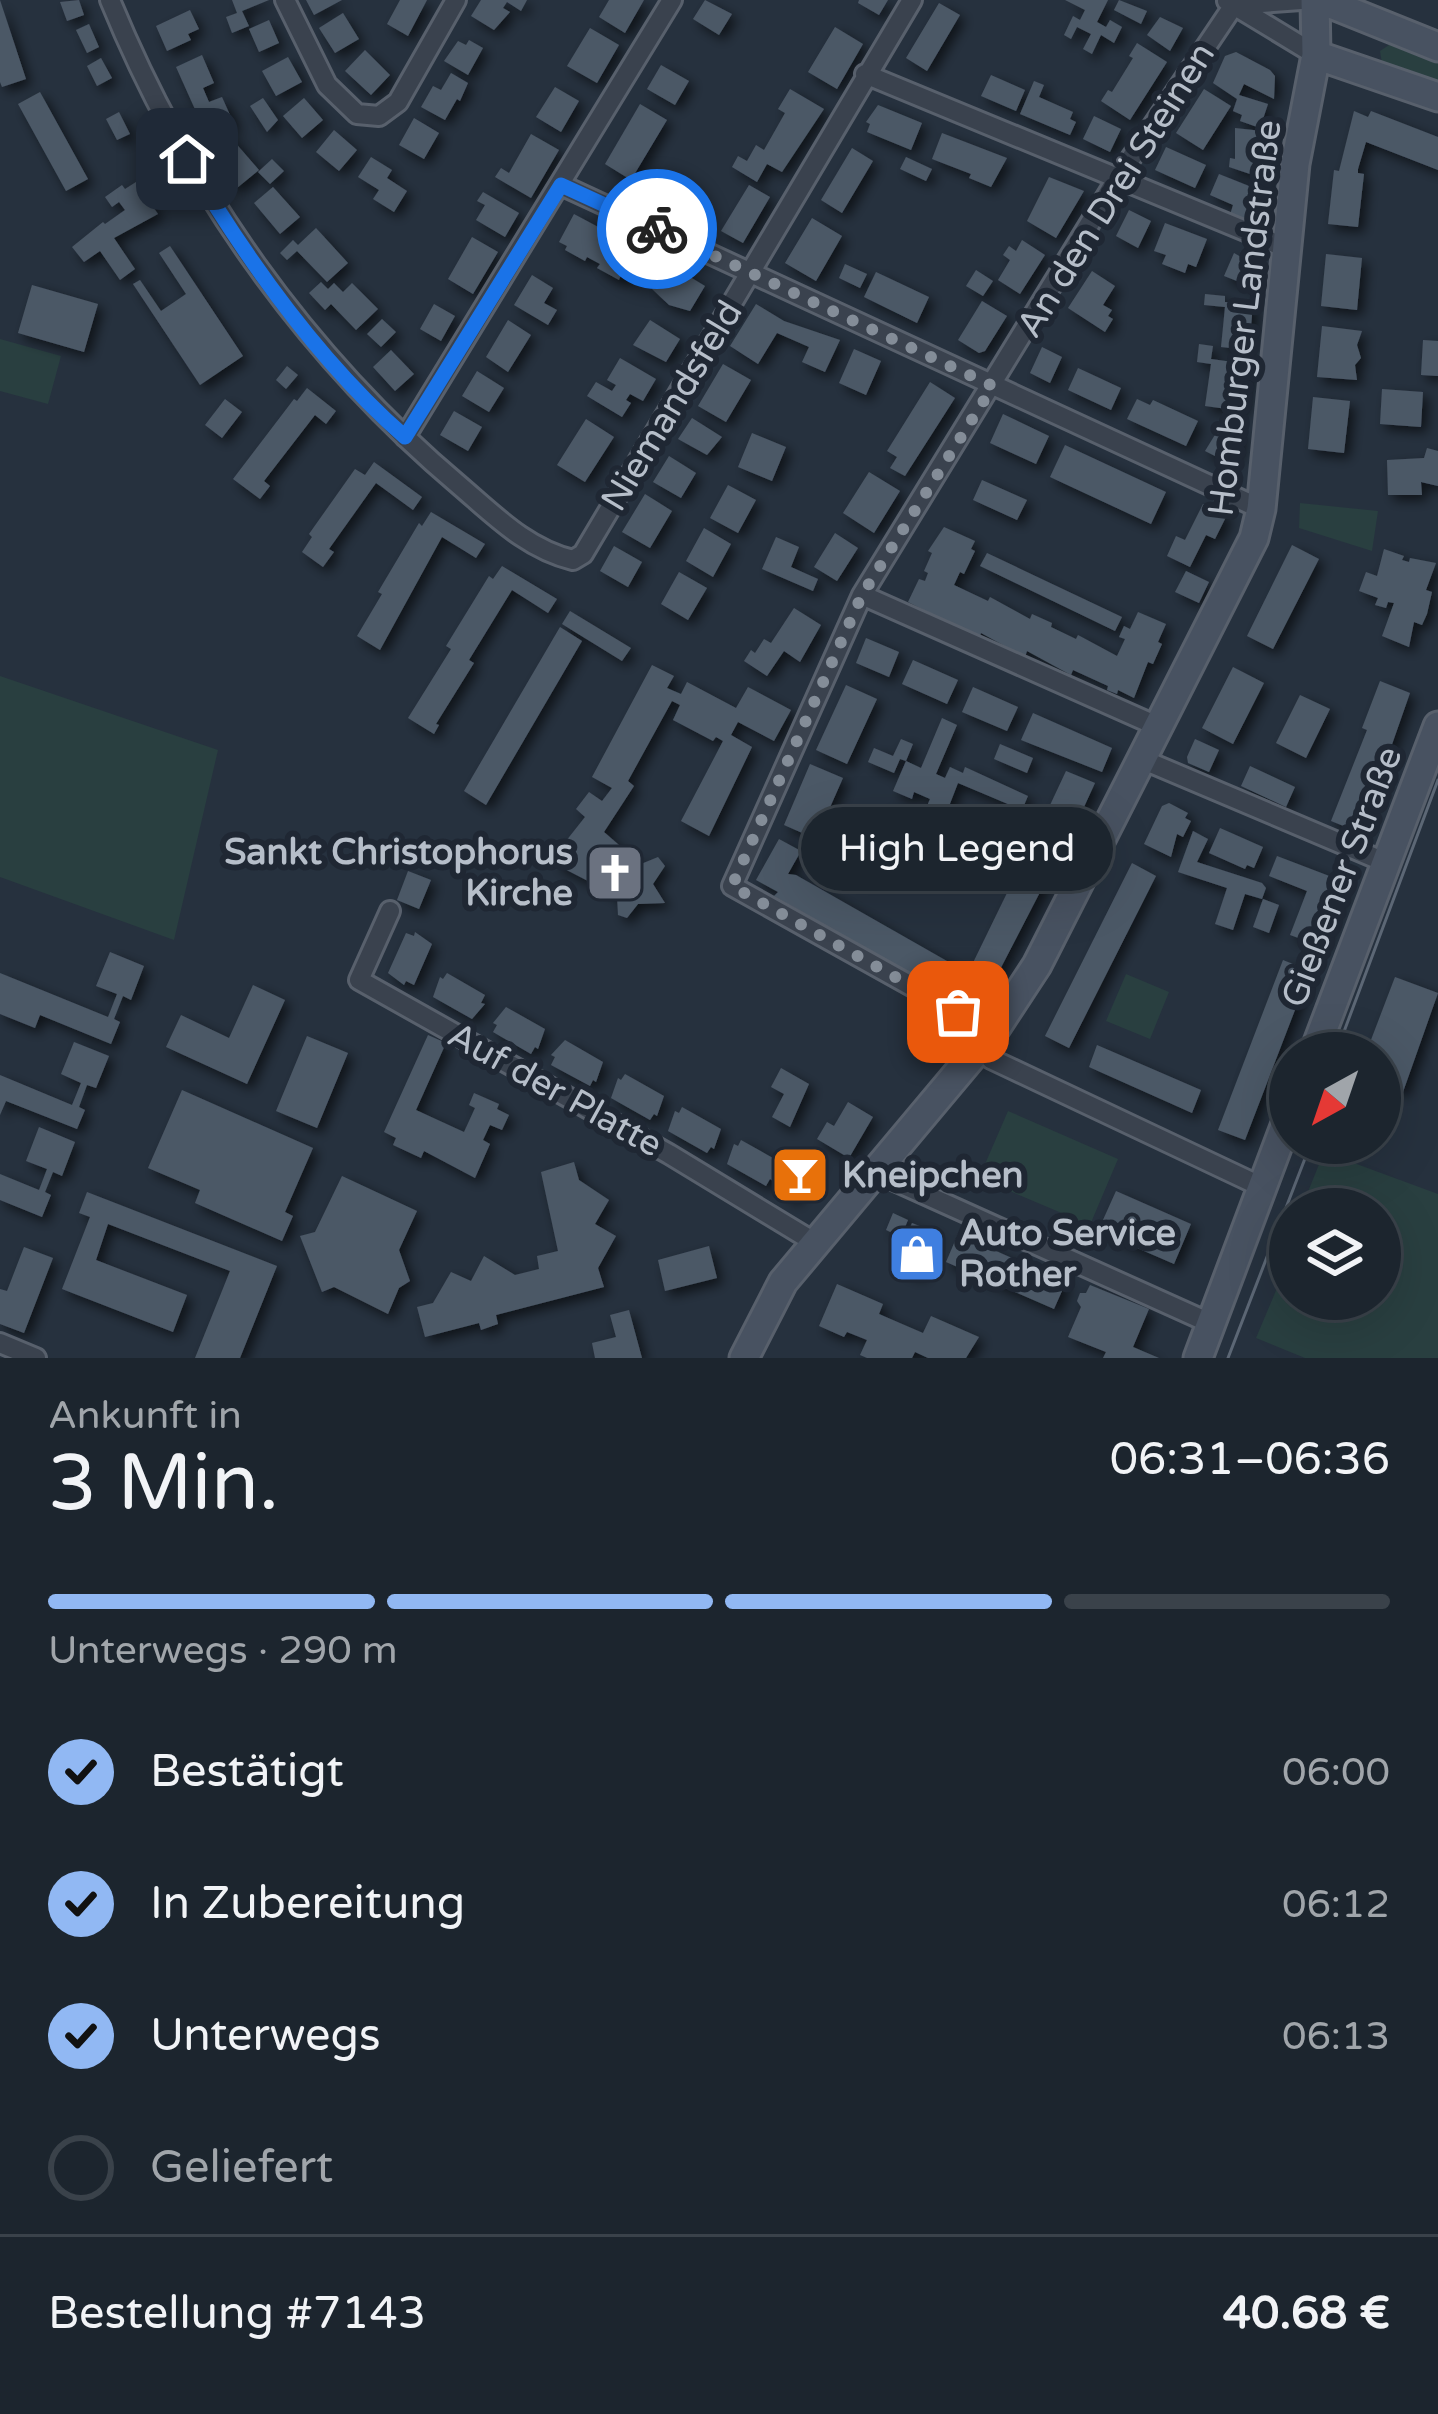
<!DOCTYPE html>
<html lang="de">
<head>
<meta charset="utf-8">
<style>
	body { margin:0; font-family:"Varela Round",sans-serif; background:#29313a; color:#f1f3f6; height:100vh; display:flex; flex-direction:column; font-size:45px; white-space:nowrap }
	* { box-sizing:border-box; margin:0 }
	p { font-size:39px; color:#a0a5aa }
	.icon { flex:none; width:66px; height:66px; fill:none; stroke:currentColor; stroke-width:2; stroke-linecap:round; stroke-linejoin:round }
	.map { position:relative; height:1358px; overflow:hidden }
	.drawer { display:flex; flex-direction:column; background:#1c252e; flex:1 }
	.drawer>* { flex:none }
	.needle { width:78px; rotate:220deg }
	.controls { position:absolute; left:1269px; top:1032px; display:grid; gap:24px }
	.controls a { display:grid; place-items:center; width:132px; height:132px; border-radius:50%; background:#1c252e; box-shadow:0 12px 48px #0002,0 0 0 3px #3a424a; font-size:60px }
	.pin { position:absolute; display:grid; place-items:center; width:102px; height:102px; color:#fff; margin:-51px; border-radius:24px; box-shadow:0 6px 18px #0006 }
	.courier { position:absolute; display:grid; place-items:center; width:120px; height:120px; margin:-60px; border:9px solid #1a73e8; border-radius:50%; background:#fff; color:#222; box-shadow:0 3px 15px #0007 }
	.bubble { position:absolute; height:84px; border-radius:42px; background:#1c252e; box-shadow:0 12px 48px #0002,0 0 0 3px #3a424a; font-size:39px; font-weight:600; line-height:84px; text-align:center }
	.summary em { font-style:normal; font-weight:600 }
	.summary div { display:flex; flex-direction:column-reverse }
	.summary { display:flex; align-items:center; justify-content:space-between; height:204px; padding:0 48px }
	h1 { font-size:78px; font-weight:600; line-height:90px }
	.bar { display:grid; grid-template-columns:repeat(4,1fr); gap:18px 12px; align-content:center; height:144px; padding:0 48px }
	.bar i { height:15px; border-radius:9px; background:#3a424a }
	.bar .current { background:#91b8f3 }
	.bar p { grid-column:span 4 }
	.line { display:flex; align-items:center; gap:30px; padding:0 48px; border-top:3px solid #3a424a }
	.line div { flex:1 }
	ol { padding:0 48px; list-style:none }
	li { display:flex; align-items:center; gap:36px; height:132px }
	li p { margin-inline-start:auto }
	li .icon { padding:12px; border-radius:50%; background:#91b8f3; color:#111; stroke-width:4 }
	li:last-child { color:#a0a5aa }
	li i { width:66px; height:66px; border:6px solid #3a424a; border-radius:50% }
	.map>svg:first-child { display:block }
</style>
</head>
<body>
<div class="map">
<svg width="1438" height="1358" viewBox="0 0 1438 1358">
	<defs>
		<filter id="shadow"><feDropShadow dx="5.5" dy="5.5" stdDeviation="6" flood-color="#0009"/></filter>
	</defs>
	<rect width="100%" height="100%" fill="#26313e"/>
	<path fill="#293f40" d="M1398 39 1438 56V88L1382 64 1380 51Z
		M0 339 61 356 48 404 0 391Z
		M1300 503 1378 511 1372 551 1299 528Z
		M0 676 218 750 174 940 0 877Z
		M1126 974 1169 992 1150 1039 1106 1021Z
		M1008 1111 1118 1159 1090 1225 979 1178Z
		M1324 1152 1438 1194V1358H1305L1256 1338 1285 1269 1280 1266 1290 1237V1299H1380V1209H1301Z"/>
	<path fill="#4c5866" filter="url(#shadow)" d="M0 0 26 79 2 87 0 82Z
		M79 0 84 15 67 21 60 2Z
		M232 0H269L242 11 249 26 232 33 226 17 237 13Z
		M306 0H342L314 15Z
		M400 0H427L408 36 387 24Z
		M481 0H527L521 11 507 2 503 8 510 12 494 30 471 16Z
		M609 0H644L625 33 599 17Z
		M705 0 732 14 719 35 693 19Z
		M859 0H888L879 15 858 3Z
		M1065 0H1108L1097 22 1106 27 1110 20 1122 27 1114 43 1101 35 1092 54 1083 49 1091 34 1077 27 1071 39 1064 35 1073 16 1080 20 1085 10Z
		M1119 0 1147 11 1141 24 1114 10Z
		M939 3 960 15 927 71 906 58Z
		M190 10 199 29 188 34 191 40 167 51 156 26Z
		M343 13 359 39 335 53 319 28Z
		M1160 17 1183 28 1170 51 1147 35Z
		M269 20 279 43 259 52 249 29Z
		M89 24 99 47 87 53 76 30Z
		M835 27 863 44 837 89 808 72Z
		M590 28 619 45 597 83 567 66Z
		M469 40 483 48 468 75 444 61 458 41 466 45Z
		M1137 43 1167 62 1130 120 1101 101 1108 90 1112 92 1133 58 1129 56Z
		M365 50 390 75 371 95 345 71Z
		M1236 52 1270 70 1275 76 1274 99 1244 84 1239 95 1268 104 1260 128 1240 121 1242 115 1233 111 1237 99 1213 83 1225 56Z
		M202 55 214 83 203 88 209 102 222 97 234 124 220 130 229 143 233 140 259 170 237 188 212 158 215 155 207 136 176 67Z
		M288 57 302 82 276 96 262 71Z
		M101 58 112 78 97 86 87 66Z
		M661 65 689 81 675 105 647 89Z
		M451 73 468 83 460 101 457 99 445 120 421 107 433 86 441 90Z
		M991 75 1025 90 1016 111 981 96Z
		M1034 81 1044 85 1039 97 1073 112 1070 119 1076 122 1070 135 1020 114Z
		M555 87 579 101 561 132 536 117Z
		M790 89 824 109 782 172 767 164 757 182 732 167 738 156 747 161 756 145 764 150 785 113 778 109Z
		M1204 89 1231 106 1203 150 1176 133Z
		M40 92 88 179 66 191 18 104Z
		M263 98 278 120 267 132 250 106Z
		M304 98 323 120 302 138 283 116Z
		M640 104 667 120 631 180 605 164Z
		M878 105 922 123 911 150 867 132 870 124 866 122Z
		M1354 111 1368 117 1371 111 1438 137V170L1366 142 1358 169V173L1364 174 1358 227 1328 224 1334 170 1339 171Z
		M119 112 130 134 117 140 106 119Z
		M1094 116 1121 129 1110 152 1083 139Z
		M414 118 439 133 424 159 399 145Z
		M1235 128 1271 132 1265 179 1229 167 1230 158 1235 159Z
		M334 130 357 150 339 171 316 152Z
		M942 133 1007 158 991 187 969 178 971 174 932 159Z
		M531 134 559 150 531 198 495 177 501 168 509 173Z
		M1166 147 1206 165 1195 188 1155 170Z
		M852 148 873 161 842 213 821 200Z
		M371 157 392 170 387 178 407 191 394 212 373 199 379 190 358 177Z
		M906 157 932 169 926 181 900 169Z
		M272 159 284 171 270 184 258 172Z
		M1219 174 1264 192 1261 211 1251 224 1230 215 1233 205 1210 195Z
		M1049 177 1084 191 1056 238 1027 221Z
		M662 179 697 200 686 219 651 197Z
		M136 182 158 214 114 238 135 269 120 280 100 251 84 262 72 247 103 222 105 224 125 210 119 202 112 207 105 197 122 185 125 189Z
		M749 185 770 197 743 243 721 231Z
		M273 187 300 217 280 234 254 203Z
		M483 192 519 213 505 237 476 220 485 205 477 201Z
		M1129 210 1151 221 1138 248 1116 236Z
		M574 214 643 251 628 279 621 275 619 280 597 268 600 264 587 257 585 261 565 250 567 246 559 242Z
		M812 218 842 236 816 281 785 263Z
		M1165 223 1207 239 1196 267 1188 264 1185 273 1162 264 1166 255 1154 251Z
		M316 228 348 263 327 282 297 251 287 260 280 253 293 240 298 245Z
		M472 237 498 252 473 294 448 279Z
		M1022 240 1045 255 1020 294 998 280 1010 260 1003 255 1009 246 1016 251Z
		M170 246 243 356 200 385 133 284 140 280 161 311 186 294 159 253Z
		M1234 253 1257 266 1255 288 1224 276Z
		M1326 254 1362 258 1357 310 1321 306Z
		M667 263 705 286 690 311 669 305 652 289Z
		M845 264 867 274 860 288 839 278Z
		M976 270 993 281 983 296 966 286Z
		M1092 271 1115 286 1103 305 1112 310 1108 316 1113 319 1105 332 1068 308Z
		M876 272 929 297 917 323 864 297Z
		M532 275 553 288 544 303 557 310 548 325 514 305Z
		M321 282 328 289 334 283 343 292 352 283 378 309 356 330 331 304 325 310 309 293Z
		M32 285 98 304 84 352 18 333Z
		M1205 294 1225 296V302L1253 304 1249 350 1221 347 1225 307 1204 305Z
		M982 301 1007 316 985 351 979 353 958 340Z
		M434 304 455 316 441 341 420 329Z
		M756 304 784 321 840 340 825 372 802 362 809 347 777 333 758 364 730 346Z
		M382 319 396 332 381 347 367 334Z
		M508 320 531 335 508 372 486 357Z
		M650 320 680 339 666 362 633 345Z
		M1322 326 1362 331 1357 345 1361 358 1355 365 1357 380 1317 377Z
		M1423 340 1438 341V376L1421 375Z
		M1199 344 1213 346 1211 359 1248 364 1242 411 1205 406 1211 364 1197 362Z
		M1042 347 1062 357 1050 383 1030 373Z
		M854 349 881 361 866 395 839 383Z
		M391 350 414 374 395 391 373 367Z
		M620 358 656 379 643 401 630 394 626 400 631 403 622 417 587 396 596 382 612 391 616 385 607 380Z
		M723 364 751 380 726 422 698 406Z
		M287 366 298 375 286 389 276 380Z
		M1078 368 1121 388 1111 410 1068 390Z
		M477 371 504 388 489 412 462 396Z
		M930 382 955 398 905 476 890 468 897 457 887 451Z
		M307 388 336 411 326 424 315 415 264 481 270 486 260 499 233 479 294 399 297 401Z
		M1382 389 1423 392 1421 427 1380 424Z
		M1313 397 1350 401 1344 453 1308 449Z
		M225 399 242 412 222 438 205 425Z
		M1137 399 1150 405 1153 400 1198 421 1186 446 1127 419Z
		M454 411 482 427 468 451 440 435Z
		M1003 414 1049 436 1036 464 990 443Z
		M692 418 722 437 707 455 678 439Z
		M586 419 614 437 585 482 557 465Z
		M1221 425 1240 429 1237 454 1225 461 1205 451Z
		M752 433 786 447 772 481 738 467Z
		M1065 445 1166 492 1151 524 1050 477Z
		M1427 448 1438 451V486L1421 482 1422 495H1388L1387 460 1424 458Z
		M669 456 696 473 681 498 653 482Z
		M374 462 422 497 413 510 376 483 329 549 334 552 323 567 302 552 312 537 309 534 355 469 365 475Z
		M869 472 900 491 874 533 843 513Z
		M982 480 1027 500 1017 520 973 500Z
		M728 485 756 500 738 533 710 518Z
		M645 494 672 511 650 548 622 532Z
		M1203 504 1227 515 1215 539 1206 535 1190 567 1167 556 1176 536 1185 540Z
		M431 512 485 544 476 558 442 537 380 650 357 636 382 594 378 592 419 523 422 526Z
		M944 527 975 541 971 549 975 551 964 574 960 572 954 585 988 601 990 597 1030 619 1032 614 1052 623 1051 627 1076 639 1078 635 1117 656 1125 639 1119 637 1124 626 1130 629 1138 612 1166 624 1158 642 1162 644 1153 664 1148 662 1134 698 1118 690 1117 694 1107 690 1108 686 1073 670 1071 675 1027 651 1025 657 981 633 979 638 908 602 919 579 925 581 928 573 924 571 932 553 928 551Z
		M704 528 731 544 713 577 686 561Z
		M835 533 858 548 837 581 814 567Z
		M776 537 799 547 791 567 818 579 813 591 762 569Z
		M1292 545 1319 559 1273 649 1247 636Z
		M614 546 642 562 628 587 600 571Z
		M1384 549 1404 556 1402 560 1409 562 1410 558 1436 563 1426 590 1432 592 1427 614 1422 625 1414 622 1409 647 1382 636 1394 603 1388 602 1386 608 1375 605 1378 598 1359 591 1366 572 1377 576Z
		M987 553 1122 617 1115 631 980 566Z
		M502 566 557 599 548 613 512 590 469 660 474 663 436 724 439 725 434 734 408 718 451 649 446 646 489 576 493 579Z
		M1186 571 1209 582 1199 603 1175 592Z
		M679 572 707 588 688 620 661 604Z
		M794 608 821 625 800 662 784 651 767 676 744 661 751 650 755 653 764 639 771 643Z
		M570 611 631 648 622 661 562 624Z
		M560 627 582 641 486 805 464 791Z
		M866 638 899 652 889 677 856 663Z
		M913 660 958 680 947 704 902 684Z
		M652 665 674 676 667 688 681 694 687 682 736 708 748 687 791 710 774 741 738 722 731 735 752 747 709 836 681 821 723 741 716 737 713 741 673 720 680 705 672 701 628 781 634 786 604 832 641 864 658 857 665 866 653 884 665 903 638 904 627 918 618 915 617 896 555 864 562 846 585 817 576 809 589 792 602 801 612 788 592 777Z
		M1233 667 1264 683 1233 744 1202 728Z
		M1380 681 1410 693 1361 833 1331 821 1367 730 1362 728Z
		M846 685 877 699 847 764 816 750Z
		M973 687 1018 707 1007 731 962 712Z
		M1300 695 1330 709 1306 758 1276 743Z
		M1033 713 1112 748 1102 772 1021 740Z
		M942 718 957 725 936 774 945 778 950 767 963 773 965 767 1028 796 1022 810 958 783 946 814 927 806 930 799 914 792 912 799 893 791 906 761 921 768Z
		M901 739 913 744 906 761 900 759 894 773 868 762 874 748 893 756Z
		M1195 739 1219 750 1209 772 1188 763 1187 757Z
		M1000 744 1033 758 1027 773 994 759Z
		M810 764 843 778 816 839 784 825Z
		M1250 766 1295 787 1286 807 1241 786Z
		M1066 771 1095 783 1073 831 1044 818Z
		M1169 803 1188 813 1185 818 1191 821 1183 837 1177 834 1171 857 1144 844 1162 806Z
		M885 806 939 829 927 857 873 834Z
		M979 810 1026 830 1020 844 973 824Z
		M1220 828 1263 847 1254 868 1247 865 1245 869 1209 853Z
		M1042 830 1067 841 1058 861 1033 849Z
		M1193 831 1208 839 1197 862 1262 883 1266 888 1262 899 1245 894 1233 930 1215 924 1227 888 1178 872Z
		M779 839 801 851 788 874 796 875 968 973 1025 856 1052 869 978 1012 774 896 778 892 756 880Z
		M1277 856 1345 882 1321 946 1290 935 1307 891 1269 876Z
		M1132 863 1156 876 1069 1048 1045 1036Z
		M408 871 431 880 419 909 397 900Z
		M1263 899 1279 905 1269 933 1253 927Z
		M415 932 432 944 414 985 406 981 404 985 388 973 406 933 414 936Z
		M110 952 144 966 131 1000 123 996 114 1019 120 1022 111 1044 40 1015 35 1028 0 1014V973L108 1017 117 994 96 986Z
		M1283 960 1310 971 1245 1140 1218 1130Z
		M447 973 485 995 481 1003 485 1004 472 1019 433 997 440 977 443 979Z
		M1395 977 1438 993 1403 1092 1380 1083V1053H1366Z
		M253 985 285 1000 247 1084 166 1047 181 1015 229 1038Z
		M506 1007 545 1029 538 1049 535 1047 531 1054 493 1032 497 1025 493 1023Z
		M428 1035 446 1043 416 1110 464 1132 475 1108 469 1105 474 1093 499 1104 497 1109 509 1115 502 1130 490 1125 483 1140 490 1144 475 1178 424 1151 421 1158 393 1145 396 1138 384 1132Z
		M307 1036 348 1053 317 1128 276 1111Z
		M565 1040 603 1062 596 1082 593 1080 590 1086 551 1065 555 1057 551 1055Z
		M74 1042 109 1056 96 1088 87 1085 79 1107 85 1110 77 1129 6 1101 0 1115V1075L72 1105 81 1083 61 1074Z
		M1097 1045 1201 1090 1192 1113 1089 1067Z
		M781 1068 809 1084 790 1127 772 1117 784 1094 771 1087Z
		M625 1074 664 1096 657 1116 654 1114 650 1120 611 1098 618 1078 621 1080Z
		M182 1090 313 1148 285 1212 293 1216 282 1241 195 1203 200 1190 148 1168Z
		M848 1102 873 1117 849 1158 817 1139 827 1122 834 1126Z
		M682 1107 721 1129 714 1149 711 1147 707 1153 668 1131 675 1111 679 1113Z
		M39 1127 75 1142 62 1176 53 1172 45 1192 51 1195 42 1217 0 1200V1174L39 1190 47 1169 26 1161Z
		M741 1140 780 1162 773 1181 770 1179 766 1186 727 1164 734 1144 738 1146Z
		M807 1150 819 1158 794 1200 781 1192Z
		M574 1162 579 1180 609 1200 595 1224 616 1236 598 1268 604 1287 496 1315 498 1324 481 1330 479 1323 425 1337 417 1307 433 1303 451 1272 471 1281 484 1256 515 1275 539 1269 537 1256 558 1251 541 1172Z
		M342 1176 417 1211 399 1250 410 1281 399 1288 388 1314 334 1287 322 1292 300 1236 315 1232Z
		M1116 1191 1191 1224 1174 1264 1098 1231Z
		M87 1192 277 1266 240 1358H195L230 1271 108 1224 96 1260 187 1295 173 1332 62 1289 90 1217 79 1213Z
		M893 1213 908 1220 901 1237 886 1230Z
		M912 1223 937 1233 920 1276 900 1268 912 1240 906 1237Z
		M958 1234 1066 1282 1054 1309 946 1262Z
		M709 1246 717 1278 665 1291 658 1260Z
		M24 1247 53 1258 24 1333 0 1324V1289L7 1291Z
		M837 1284 883 1304 879 1314 923 1333 931 1316 979 1337 966 1358H928L915 1352 912 1358H867L860 1355 867 1340 847 1332 844 1337 819 1326Z
		M1090 1285 1149 1309 1133 1347 1159 1358H1103L1106 1352 1068 1337 1081 1307 1077 1301 1080 1293H1086Z
		M629 1310 642 1358H595L592 1343 616 1337 610 1315Z"/>
	<g fill="none" stroke-linecap="round" stroke-linejoin="round">
		<defs>
			<path id="street" d="M110 0C187 188 305 355 460 486 495 516 527 549 573 560L583 554 912 0
				M285 0 327 85 357 114 379 116 398 102 456 0
				M1227 1 1316 55
				M1234 5 1117 179 862 595 732 886 958 1012C971 1028 975 1046 991 1059L1262 1187
				M1234 5 1301 0
				M865 74 1289 249
				M561 185 1261 509
				M405 437 672 0
				M862 595 1157 726
				M1139 758 1387 863
				M390 911 359 980 669 1154 814 1242
				M875 1172 1212 1324
				M0 1343 36 1358"/>
			<path id="secondary" d="M1321 0 1438 47
				M1316 55 1438 97
				M1314 1053 1438 726
				M744 1358 783 1282 995 1029 1037 965 1254 538 1261 509 1295 164 1316 55 1315 0
				M1198 1358 1290 1113"/>
		</defs>
		<use href="#street" stroke="#58606c" stroke-width="24"/>
		<use href="#secondary" stroke="#58606c" stroke-width="33"/>
		<use href="#street" stroke="#3a424e" stroke-width="18"/>
		<use href="#secondary" stroke="#485261" stroke-width="27"/>
		<path stroke="#5c6775" stroke-width="3" d="M1336 1053 1438 780
			M1228 1358 1311 1143"/>
	</g>
	<g fill="none" stroke-linecap="round" stroke-linejoin="round">
		<path stroke="#848d98" stroke-width="12" stroke-dasharray="0 21.6" d="M657 229 993 386 862 595 732 886 958 1012"/>
		<path stroke="#1a73e8" stroke-width="15" d="M187 159C246 259 317 360 405 437L561 185 657 229"/>
	</g>
	<defs>
		<symbol id="church-square" viewBox="-11 -11 22 22"><rect x="-9" y="-9" width="18" height="18" rx="4" fill="#6b7280" stroke="#1f2733"/><path d="M-1.2-6h2.4v3.5h3.3v2.4h-3.3V6h-2.4V-.1h-3.3v-2.4h3.3Z" fill="#fff"/></symbol>
		<symbol id="bar-square" viewBox="-11 -11 22 22"><rect x="-9" y="-9" width="18" height="18" rx="4" fill="#e8710a" stroke="#1f2733"/><path d="M-6-5H6L.8 .8V4.5H3.5V6h-7V4.5H-.8V.8Z" fill="#fff"/></symbol>
		<symbol id="shop-square" viewBox="-11 -11 22 22"><rect x="-9" y="-9" width="18" height="18" rx="4" fill="#3f7fe0" stroke="#1f2733"/><path d="M-5-2.5h2.3a2.7 3.5 0 0 1 5.4 0H5L5.5 6h-11ZM-1.5-2.5h3a1.5 2.3 0 0 0-3 0Z" fill="#fff"/></symbol>
	</defs>
	<g fill-rule="evenodd">
		<use href="#church-square" x="582" y="840" width="66" height="66"/>
		<use href="#bar-square" x="767" y="1142" width="66" height="66"/>
		<use href="#shop-square" x="884" y="1221" width="66" height="66"/>
	</g>
	<g text-anchor="middle" dominant-baseline="central" stroke-width="12" stroke-linejoin="round" paint-order="stroke">
		<g font-size="36" fill="#b6bec9" stroke="#1f2733">
			<text transform="translate(1116 190) rotate(-58)">An den Drei Steinen</text>
			<text transform="translate(1245 318) rotate(-83)">Homburger Landstraße</text>
			<text transform="translate(672 406) rotate(-59)">Niemandsfeld</text>
			<text transform="translate(1342 877) rotate(-69)">Gießener Straße</text>
			<text transform="translate(555 1090) rotate(29)">Auf der Platte</text>
		</g>
		<g font-size="36" font-weight="bold" fill="#b6bec9" stroke="#1f2733" text-anchor="start">
			<text x="573" y="852" text-anchor="end">Sankt Christophorus<tspan x="573" dy="41">Kirche</tspan></text>
			<text x="842" y="1175">Kneipchen</text>
			<text x="959" y="1233">Auto Service<tspan x="959" dy="41">Rother</tspan></text>
		</g>
	</g>
</svg>
<div class="controls">
<a><svg class="needle" viewBox="-14 -14 28 28"><path d="M0-13l5 13h-10z" fill="#e53935"/><path d="M0 13l5-13h-10z" fill="#a0a5aa"/></svg></a>
<a><svg class="icon" aria-label="layers" viewBox="0 0 24 24"><path d="M12 4l9 5-9 5-9-5zM3 14l9 5 9-5"/></svg></a>
</div>
<div class="pin" style="left:958px;top:1012px;background:#ea580c"><svg class="icon" aria-label="bag" viewBox="0 0 24 24"><path d="M5 8h14l-1 12H6zM9 8a3 3 0 0 1 6 0"/></svg></div>
<div class="pin" style="left:187px;top:159px;background:#1f2937"><svg class="icon" aria-label="home" viewBox="0 0 24 24"><path d="M3 11l9-7 9 7M6 9v11h12V9"/></svg></div>
<div class="courier" style="left:657px;top:229px"><svg class="icon" aria-label="bike" viewBox="0 0 24 24"><circle cx="6" cy="16" r="4"/><circle cx="18" cy="16" r="4"/><path d="M6 16l4-8h5l3 8M10 8l3 8H6M13 5h3"/></svg></div>
<div class="bubble" style="left:801px;top:807px;width:312px">High Legend</div>
</div>
<section class="drawer">
<div class="summary"><div><h1>3 Min.</h1><p>Ankunft in</p></div><em>06:31–06:36</em></div>
<div class="bar"><i class="current"></i><i class="current"></i><i class="current"></i><i></i><p>Unterwegs · 290 m</p></div>
<ol>
<li><svg class="icon" aria-label="check" viewBox="0 0 24 24"><path d="M5 12l5 5 9-10"/></svg>Bestätigt<p>06:00</p></li>
<li><svg class="icon" aria-label="check" viewBox="0 0 24 24"><path d="M5 12l5 5 9-10"/></svg>In Zubereitung<p>06:12</p></li>
<li><svg class="icon" aria-label="check" viewBox="0 0 24 24"><path d="M5 12l5 5 9-10"/></svg>Unterwegs<p>06:13</p></li>
<li><i></i>Geliefert</li>
</ol>
<div class="line" style="height:156px"><div>Bestellung #7143</div><b>40.68 €</b></div>
</section>
</body>
</html>
